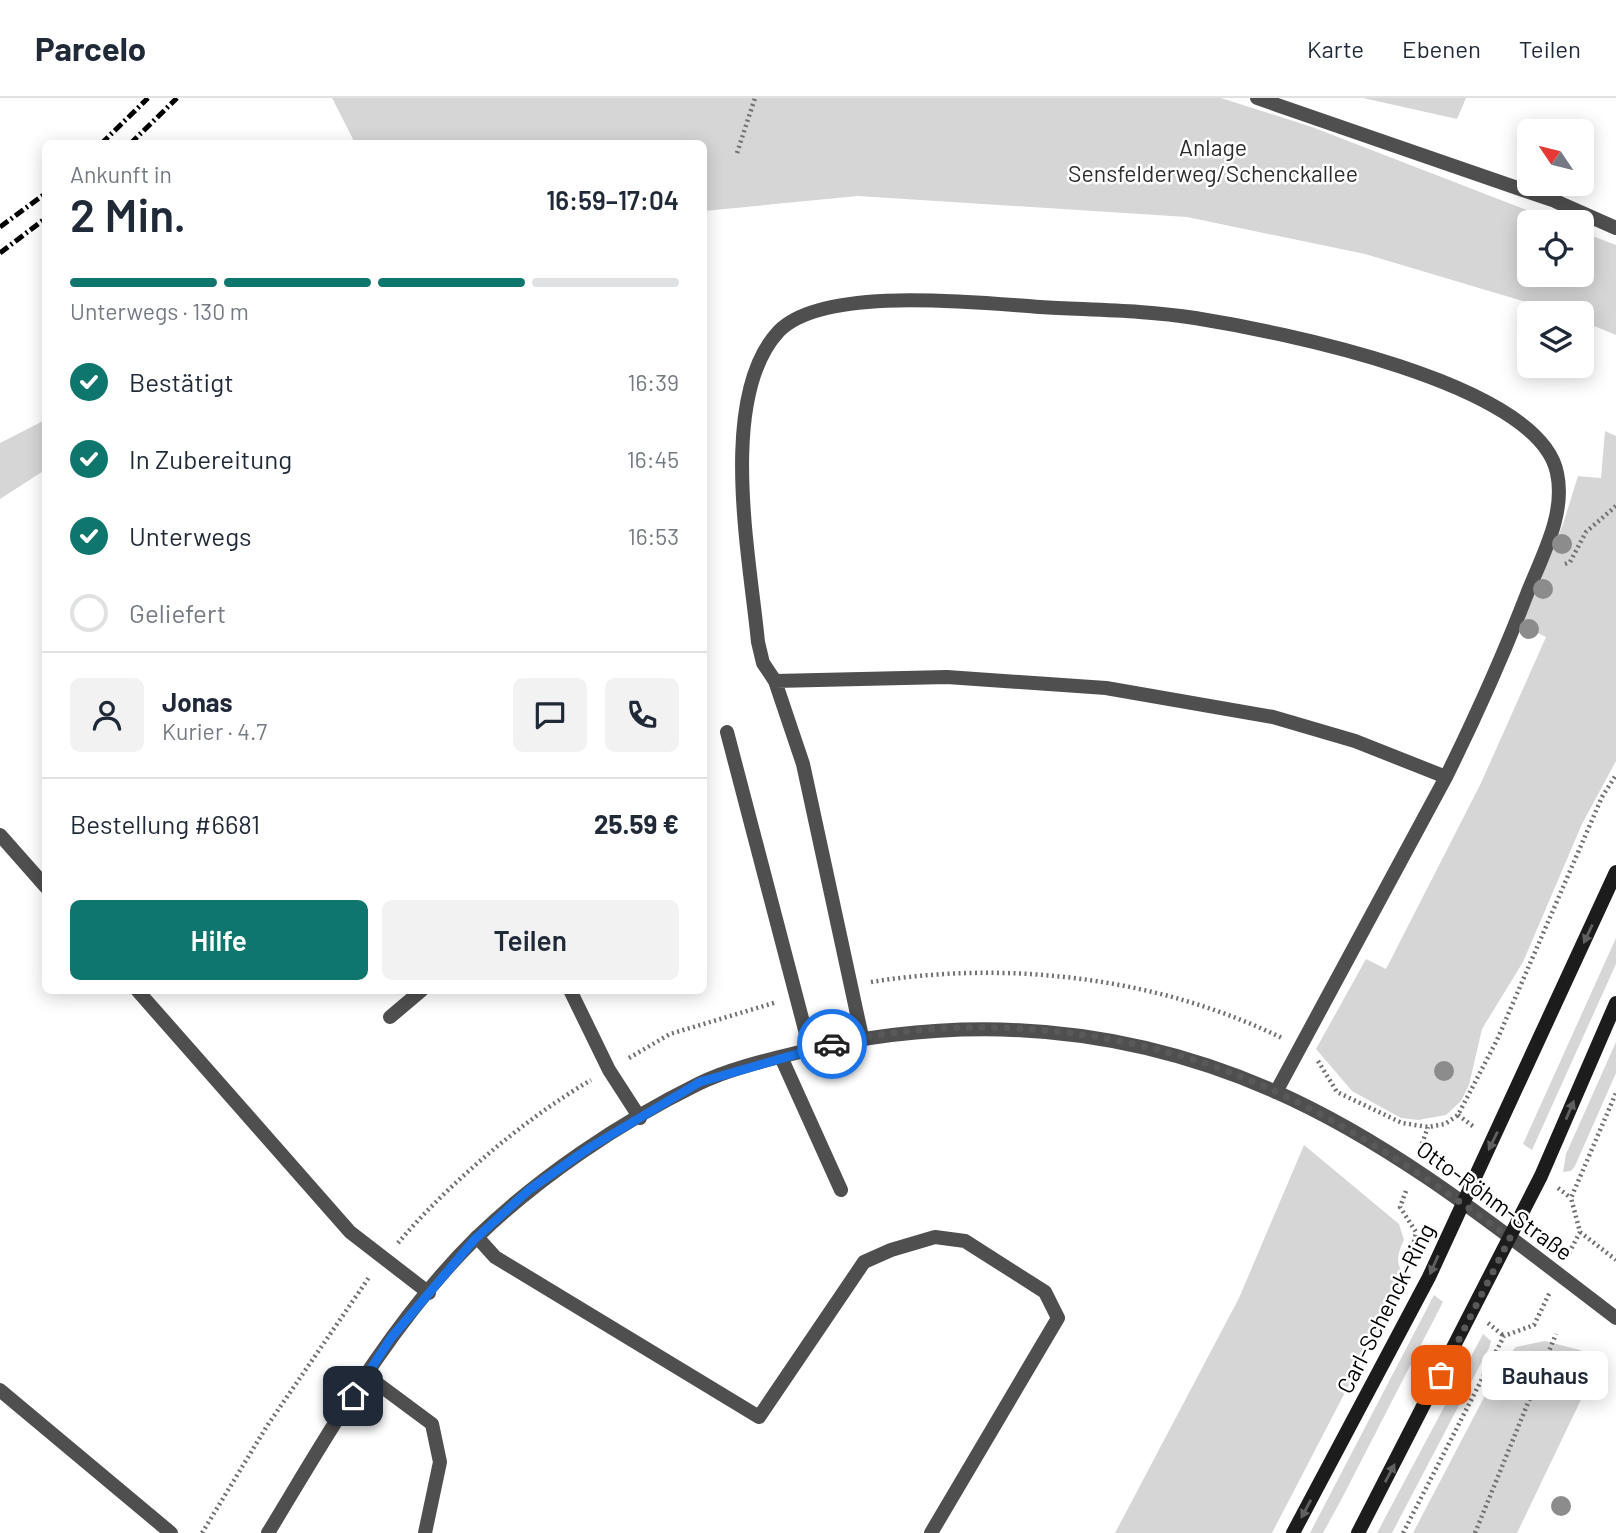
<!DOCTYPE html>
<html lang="de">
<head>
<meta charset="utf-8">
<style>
	body { margin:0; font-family:Barlow,sans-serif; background:#f2f2f3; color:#1f2937; height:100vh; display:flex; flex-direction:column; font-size:26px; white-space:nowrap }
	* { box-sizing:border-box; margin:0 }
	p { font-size:23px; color:#747a83 }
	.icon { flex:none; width:38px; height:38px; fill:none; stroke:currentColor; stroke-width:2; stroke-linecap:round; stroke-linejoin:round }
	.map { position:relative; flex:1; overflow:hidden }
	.sheet { position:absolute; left:42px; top:42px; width:665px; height:854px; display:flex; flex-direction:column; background:#fff; border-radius:10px; box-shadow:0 4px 18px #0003 }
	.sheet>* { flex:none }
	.needle { width:46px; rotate:305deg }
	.controls { position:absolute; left:1517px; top:21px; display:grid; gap:14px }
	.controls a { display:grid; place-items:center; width:77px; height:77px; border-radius:10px; background:#fff; box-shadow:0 4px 18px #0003; font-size:35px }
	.pin { position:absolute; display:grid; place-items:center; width:60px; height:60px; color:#fff; margin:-30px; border-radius:14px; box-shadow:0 4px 10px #0006 }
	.courier { position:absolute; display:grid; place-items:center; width:70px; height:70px; margin:-35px; border:5px solid #1a73e8; border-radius:50%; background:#fff; color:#222; box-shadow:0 2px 9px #0007 }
	.bubble { position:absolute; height:49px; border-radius:10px; background:#fff; box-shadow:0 4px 18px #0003; font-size:23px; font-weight:600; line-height:49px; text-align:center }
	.headline em { font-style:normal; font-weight:600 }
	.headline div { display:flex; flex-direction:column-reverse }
	.headline { display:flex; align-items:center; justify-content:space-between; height:119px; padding:0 28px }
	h1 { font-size:46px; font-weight:600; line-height:52px }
	.bar { display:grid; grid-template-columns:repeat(4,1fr); gap:10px 7px; align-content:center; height:84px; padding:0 28px }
	.bar i { height:9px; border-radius:5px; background:#e0e1e3 }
	.bar .current { background:#0f766e }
	.bar p { grid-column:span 4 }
	.line { display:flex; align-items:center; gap:18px; padding:0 28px; border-top:2px solid #e0e1e3 }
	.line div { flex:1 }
	.round { display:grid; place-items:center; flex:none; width:74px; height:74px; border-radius:10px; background:#f2f2f3 }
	ol { padding:0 28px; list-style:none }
	li { display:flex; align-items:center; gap:21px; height:77px }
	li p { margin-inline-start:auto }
	li .icon { padding:7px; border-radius:50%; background:#0f766e; color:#fff; stroke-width:4 }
	li:last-child { color:#747a83 }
	li i { width:38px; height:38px; border:4px solid #e0e1e3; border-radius:50% }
	.primary-button { display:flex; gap:14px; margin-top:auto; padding:14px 28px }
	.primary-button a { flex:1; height:80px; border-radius:10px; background:#0f766e; color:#fff; font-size:28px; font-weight:600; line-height:80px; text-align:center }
	.primary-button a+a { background:#f2f2f3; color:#1f2937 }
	header { display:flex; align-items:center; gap:42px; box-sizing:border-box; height:98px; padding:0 35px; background:#fff; border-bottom:2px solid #e0e1e3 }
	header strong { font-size:33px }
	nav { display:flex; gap:38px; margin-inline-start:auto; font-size:24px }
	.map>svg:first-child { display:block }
</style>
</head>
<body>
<header>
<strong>Parcelo</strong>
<nav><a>Karte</a><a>Ebenen</a><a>Teilen</a></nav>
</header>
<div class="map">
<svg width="1616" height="1435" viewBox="0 0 1616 1435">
	<rect width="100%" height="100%" fill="#fff"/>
	<path fill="#d6d6d6" d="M332 0H1221L1312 29 1558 124H1530V177H1582V134L1616 147V237L1582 223V215H1563L1365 156 1187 119 858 98 704 113V46L355 45Z
		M1363 0H1466L1457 21Z
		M45 322V372L0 401V345Z
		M1605 333 1616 338V663L1582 726 1523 864 1482 931 1469 987 1461 1003 1446 1017 1418 1022 1401 1020 1352 993 1316 951 1366 861 1386 871 1481 685 1546 539 1521 527 1563 426 1578 378 1601 380Z
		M1616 840V866L1532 1052 1523 1046Z
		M1616 944V975L1575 1068 1571 1073 1563 1074 1566 1056Z
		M1304 1047 1399 1126 1404 1142C1397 1157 1395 1165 1405 1179L1272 1435H1115L1239 1200Z
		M1434 1197 1443 1204 1340 1404 1323 1435H1310Z
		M1483 1236 1491 1243 1489 1250 1392 1435H1377Z
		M1545 1243 1580 1252 1600 1262 1517 1435H1413L1502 1265 1516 1249Z"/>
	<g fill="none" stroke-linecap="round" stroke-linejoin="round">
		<path stroke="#717171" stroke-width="4.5" stroke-dasharray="2 3.5" stroke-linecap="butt" d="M737 55 755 0
			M1565 466 1570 464 1586 434 1616 408
			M871 884C1008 862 1157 879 1282 940
			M629 960 670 936 777 904
			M1318 963 1337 994 1402 1025 1428 1029 1445 1026 1458 1017 1497 942 1602 699 1616 677
			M1458 1017 1474 1029
			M1420 1051 1428 1029
			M1558 1090 1571 1100
			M1406 1093 1400 1109 1416 1134 1410 1161
			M1580 1134 1616 1162
			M398 1145C449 1085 523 1022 591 982
			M1569 1155 1580 1134 1571 1100 1616 995
			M1488 1225 1504 1238
			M202 1435 267 1328 370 1178
			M1403 1435 1504 1238 1534 1227 1550 1194
			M1475 1435 1556 1236"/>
		<path stroke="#4f4f4f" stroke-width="14" d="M1257 0 1555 103 1616 130
			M775 583 763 565 758 544C750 460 717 299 779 233 824 187 979 205 1040 209 1091 212 1145 212 1195 220 1276 233 1539 284 1557 375 1566 416 1542 458 1527 496 1503 558 1476 618 1446 679
			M727 634 810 951
			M0 737 46 789
			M137 892 350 1134 429 1195
			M570 892 609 972 640 1020
			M390 919 422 892
			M862 939 803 666 775 583 947 579 1106 590 1273 619 1355 643 1446 679 1276 994
			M781 959 841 1092
			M477 1139 495 1159 759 1319 864 1164 891 1152 935 1139 965 1143 1045 1194 1058 1220 931 1435
			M366 1277 432 1326 440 1364 425 1435
			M0 1292 171 1435"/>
		<path stroke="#4f4f4f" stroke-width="14" d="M268 1435C330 1333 390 1225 476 1140 539 1079 619 1025 698 986 728 971 767 962 800 954 961 915 1121 926 1274 993 1399 1048 1508 1138 1616 1220"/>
		<path stroke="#1c1c1c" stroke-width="14" d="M1293 1435 1429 1179 1616 774
			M1358 1435 1541 1078 1616 905"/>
		<path stroke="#000" stroke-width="5" stroke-dasharray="10 3.5 2 3.5" stroke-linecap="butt" d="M101 46 148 0
			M130 46 177 0
			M0 129 46 95
			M0 155 46 120"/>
	</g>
	<g fill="#8c8c8c">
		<circle cx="1562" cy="446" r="10"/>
		<circle cx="1543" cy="491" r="10"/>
		<circle cx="1529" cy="531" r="10"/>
		<circle cx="1444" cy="973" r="10"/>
		<circle cx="1561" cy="1408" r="10"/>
	</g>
	<defs><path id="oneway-solid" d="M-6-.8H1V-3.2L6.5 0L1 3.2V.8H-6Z" transform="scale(1.75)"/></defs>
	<g fill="#606060">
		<use href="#oneway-solid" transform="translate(1588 836) rotate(115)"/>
		<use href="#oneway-solid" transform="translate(1570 1012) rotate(-67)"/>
		<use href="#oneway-solid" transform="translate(1493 1043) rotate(116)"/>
		<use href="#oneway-solid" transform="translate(1434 1167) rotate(114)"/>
		<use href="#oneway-solid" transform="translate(1390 1375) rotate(-62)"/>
		<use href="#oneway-solid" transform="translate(1306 1411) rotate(118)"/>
	</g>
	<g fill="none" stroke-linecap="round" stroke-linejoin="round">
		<path stroke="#595959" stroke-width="7" stroke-dasharray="0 12.6" d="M832 946C977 912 1143 931 1277 994 1360 1034 1435 1085 1510 1140L1441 1277"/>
		<path stroke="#1a73e8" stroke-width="9" d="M353 1298 391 1240 474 1142 529 1092 589 1050 700 984 832 946"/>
	</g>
	<g text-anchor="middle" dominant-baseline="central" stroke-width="5" stroke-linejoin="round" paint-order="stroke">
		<g font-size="23" fill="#2d2d2d" stroke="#fff">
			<text x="1213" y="49">Anlage<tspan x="1213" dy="26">Sensfelderweg/Schenckallee</tspan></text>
		</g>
		<g font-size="23" fill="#000" stroke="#fff">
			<text transform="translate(1495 1102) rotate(36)">Otto-Röhm-Straße</text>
			<text transform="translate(1385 1210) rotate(-63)">Carl-Schenck-Ring</text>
		</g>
	</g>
</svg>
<div class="controls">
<a><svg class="needle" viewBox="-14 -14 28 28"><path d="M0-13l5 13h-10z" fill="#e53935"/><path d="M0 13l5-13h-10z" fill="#747a83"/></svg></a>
<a><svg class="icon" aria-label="locate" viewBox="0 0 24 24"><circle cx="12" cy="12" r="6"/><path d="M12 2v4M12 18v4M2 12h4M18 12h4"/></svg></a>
<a><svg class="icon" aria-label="layers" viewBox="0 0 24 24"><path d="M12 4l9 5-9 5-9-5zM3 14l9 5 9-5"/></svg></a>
</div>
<div class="pin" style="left:1441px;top:1277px;background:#ea580c"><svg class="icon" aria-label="bag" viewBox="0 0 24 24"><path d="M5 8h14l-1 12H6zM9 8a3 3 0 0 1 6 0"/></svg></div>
<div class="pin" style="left:353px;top:1298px;background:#1f2937"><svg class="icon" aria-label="home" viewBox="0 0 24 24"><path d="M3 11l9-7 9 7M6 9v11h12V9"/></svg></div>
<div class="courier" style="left:832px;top:946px"><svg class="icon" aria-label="car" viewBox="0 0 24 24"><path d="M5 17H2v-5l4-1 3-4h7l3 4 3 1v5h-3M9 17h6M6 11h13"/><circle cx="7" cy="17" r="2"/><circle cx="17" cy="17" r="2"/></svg></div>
<div class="bubble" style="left:1482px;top:1253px;width:126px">Bauhaus</div>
<section class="sheet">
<div class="headline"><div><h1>2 Min.</h1><p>Ankunft in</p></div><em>16:59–17:04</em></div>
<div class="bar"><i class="current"></i><i class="current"></i><i class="current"></i><i></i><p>Unterwegs · 130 m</p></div>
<ol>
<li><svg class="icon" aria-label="check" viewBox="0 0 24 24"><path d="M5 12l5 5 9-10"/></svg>Bestätigt<p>16:39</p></li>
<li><svg class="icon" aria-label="check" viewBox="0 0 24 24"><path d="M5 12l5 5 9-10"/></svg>In Zubereitung<p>16:45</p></li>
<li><svg class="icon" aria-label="check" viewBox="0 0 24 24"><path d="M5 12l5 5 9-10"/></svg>Unterwegs<p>16:53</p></li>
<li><i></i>Geliefert</li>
</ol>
<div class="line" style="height:126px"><a class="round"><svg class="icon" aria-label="person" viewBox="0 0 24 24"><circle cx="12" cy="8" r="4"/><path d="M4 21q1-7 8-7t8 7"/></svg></a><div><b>Jonas</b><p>Kurier · 4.7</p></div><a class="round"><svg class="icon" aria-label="chat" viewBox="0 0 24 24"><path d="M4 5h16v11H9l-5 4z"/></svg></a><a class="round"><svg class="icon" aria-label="phone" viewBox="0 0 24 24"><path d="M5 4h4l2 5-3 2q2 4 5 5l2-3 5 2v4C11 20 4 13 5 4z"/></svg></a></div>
<div class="line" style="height:91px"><div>Bestellung #6681</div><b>25.59 €</b></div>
<div class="primary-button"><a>Hilfe</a><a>Teilen</a></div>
</section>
</div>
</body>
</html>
